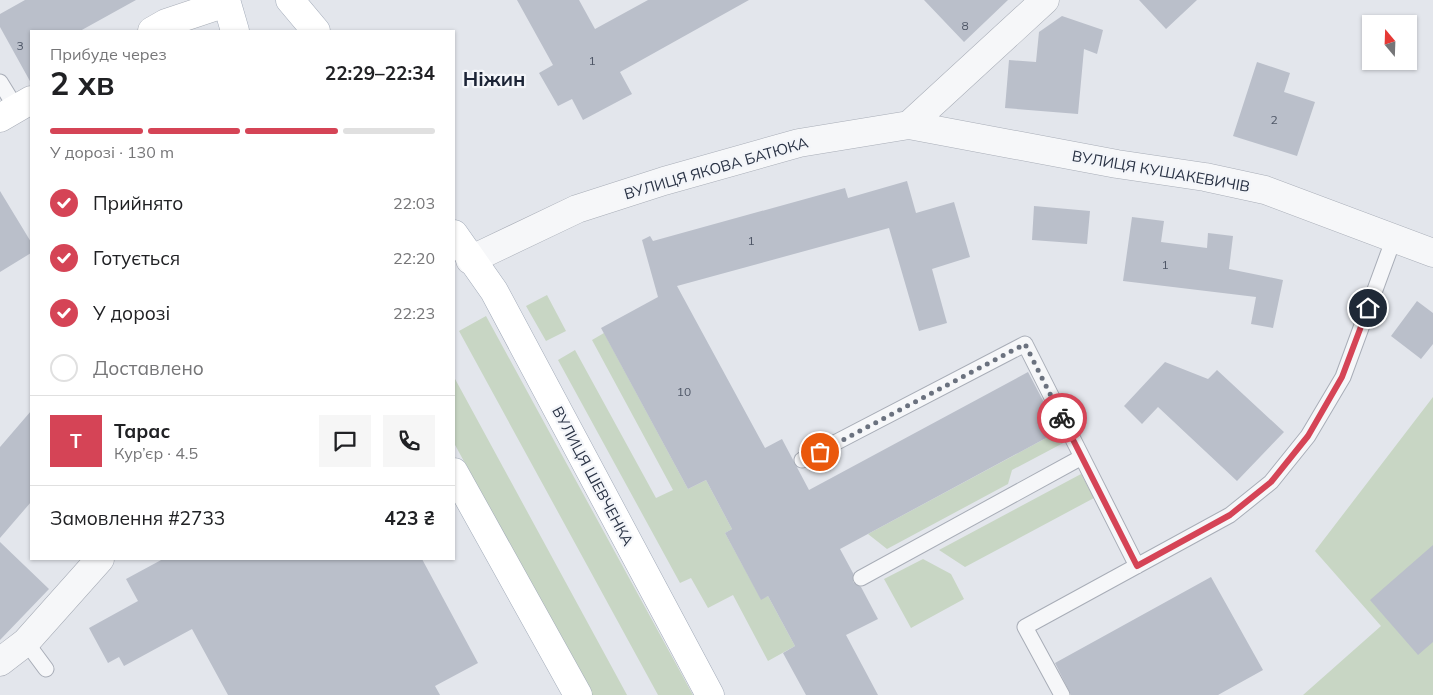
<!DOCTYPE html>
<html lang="uk">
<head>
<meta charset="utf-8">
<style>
	body { margin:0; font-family:Mulish,sans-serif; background:#f6f6f6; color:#202124; height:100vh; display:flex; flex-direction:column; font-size:19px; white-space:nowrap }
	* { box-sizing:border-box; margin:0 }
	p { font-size:16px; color:#757577 }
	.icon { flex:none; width:28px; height:28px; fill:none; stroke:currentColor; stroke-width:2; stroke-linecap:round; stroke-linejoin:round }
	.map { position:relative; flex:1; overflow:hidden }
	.panel { position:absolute; left:30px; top:30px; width:425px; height:530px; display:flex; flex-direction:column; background:#fff; border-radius:0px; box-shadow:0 1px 4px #0004 }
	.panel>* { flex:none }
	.needle { width:32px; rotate:341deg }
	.controls { position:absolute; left:1362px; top:15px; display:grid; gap:10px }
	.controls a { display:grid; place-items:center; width:55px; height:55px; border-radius:0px; background:#fff; box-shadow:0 1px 4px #0004; font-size:25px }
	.pin { position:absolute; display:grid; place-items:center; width:42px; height:42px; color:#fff; margin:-21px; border:2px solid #fff; border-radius:50%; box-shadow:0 1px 5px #0007 }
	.courier { position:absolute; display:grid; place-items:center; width:50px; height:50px; margin:-25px; border:4px solid #d54456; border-radius:50%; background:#fff; color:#222; box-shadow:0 1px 6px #0007 }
	.headline em { font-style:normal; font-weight:700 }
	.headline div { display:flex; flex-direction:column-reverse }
	.headline { display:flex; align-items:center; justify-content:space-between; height:85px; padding:0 20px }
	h1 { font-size:32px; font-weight:700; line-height:38px }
	.bar { display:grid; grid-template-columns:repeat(4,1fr); gap:8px 5px; align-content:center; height:60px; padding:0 20px }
	.bar i { height:6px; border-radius:4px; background:#e0e0e0 }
	.bar .selected { background:#d54456 }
	.bar p { grid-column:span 4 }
	.line { display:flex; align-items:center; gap:12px; padding:0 20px; border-top:1px solid #e0e0e0 }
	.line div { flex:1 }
	.round { display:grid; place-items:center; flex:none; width:52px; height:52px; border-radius:0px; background:#f6f6f6 }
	ol { padding:0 20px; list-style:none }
	li { display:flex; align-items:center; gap:15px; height:55px }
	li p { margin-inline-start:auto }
	li .icon { padding:5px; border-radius:50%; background:#d54456; color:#fff; stroke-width:4 }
	li:last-child { color:#757577 }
	li i { width:28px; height:28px; border:2px solid #e0e0e0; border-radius:50% }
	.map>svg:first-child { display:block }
</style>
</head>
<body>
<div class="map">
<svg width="1433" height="695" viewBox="0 0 1433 695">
	<rect width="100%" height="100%" fill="#e3e6ec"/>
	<path fill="#c8d6c4" d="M547 295 566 331 546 341 526 306Z
		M486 316 693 695H658L459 331Z
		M604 333 688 489 706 480 732 529 725 533 761 599 768 596 795 646 768 661 733 595 708 608 691 578 680 583 558 360 575 350 656 498 673 490 592 340Z
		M454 377 627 695H591L454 443Z
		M1433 397V695H1303L1381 626 1315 551Z
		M1061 430 1067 441 1012 470 1008 484 887 549 868 534Z
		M1081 474 1094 498 965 567 939 550Z
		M923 559 951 574 964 599 911 628 884 579Z"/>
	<path fill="#babfca" d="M25 0H136L80 31H31V83L0 27V14Z
		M517 0H579L595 29 648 0H749L620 72 632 94 583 120 572 99 558 106 539 73 553 65Z
		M924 0H1008L964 42Z
		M1139 0H1197L1166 29Z
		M1062 16 1103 30 1097 54 1084 49 1078 114 1005 108 1009 60 1036 62 1039 32Z
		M1257 62 1290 73 1284 92 1315 102 1297 156 1233 136Z
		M907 181 916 213 954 202 970 257 932 269 947 323 919 331 889 228 677 286 765 448 782 439 809 490 1028 372 1059 431 840 549 853 573V582L861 587 878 619 846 635 878 695H806L783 653 795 646 768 596 761 600 725 533 732 529 706 480 688 489 601 328 658 297 642 240 650 236 653 241 845 188 848 198Z
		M0 191 31 242V253L0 272Z
		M1034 206 1090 211 1087 244 1032 240Z
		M1132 217 1164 221 1161 242 1207 248 1208 233 1233 236 1229 269 1283 280 1273 328 1251 324 1256 297 1123 281Z
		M1417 301 1433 313V344L1421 359 1391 336Z
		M1165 362 1208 379 1217 370 1284 432 1237 481 1158 407 1142 424 1124 406Z
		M31 411V502L0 538V447Z
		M0 542 49 589 0 640Z
		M1433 545V642L1418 655 1370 600Z
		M163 559H422L478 663 435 686 440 695H228L192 629 124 666 119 657 108 663 89 628 138 601 126 579Z
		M1211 577 1263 670 1218 695H1071L1055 663Z"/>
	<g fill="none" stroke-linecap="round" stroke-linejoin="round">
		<defs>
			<path id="service" d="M0 82 16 108
				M802 460 1025 344 1082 457
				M861 578 1082 457 1137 566
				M26 642 46 669
				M1062 695 1025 627 1230 515 1271 482 1308 436 1343 377 1394 238"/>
			<path id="minor" d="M0 662 26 642 100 559"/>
			<path id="tertiary" d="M909 125 1117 164 1205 177 1265 190 1433 253
				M470 260 577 209 664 181 799 143 909 125 1045 0"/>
			<path id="secondary" d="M152 31 166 23 226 3
				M0 118 31 100"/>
			<path id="primary" d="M226 0 235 31
				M290 0 316 31
				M454 234 494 291 710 695
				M454 472 578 695"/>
		</defs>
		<use href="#service" stroke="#a8adb7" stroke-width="17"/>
		<use href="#minor" stroke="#a8adb7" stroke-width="29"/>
		<use href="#tertiary" stroke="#a8adb7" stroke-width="29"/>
		<use href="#secondary" stroke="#a8adb7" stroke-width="29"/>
		<use href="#primary" stroke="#a1aab8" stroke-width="29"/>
		<use href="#service" stroke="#f6f7f9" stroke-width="15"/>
		<use href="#minor" stroke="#f6f7f9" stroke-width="28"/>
		<use href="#tertiary" stroke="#f6f7f9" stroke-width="28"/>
		<use href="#secondary" stroke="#fff" stroke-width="28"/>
		<use href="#primary" stroke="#fff" stroke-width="28"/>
	</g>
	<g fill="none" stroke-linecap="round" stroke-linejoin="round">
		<path stroke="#6b727f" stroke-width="5" stroke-dasharray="0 9" d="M820 452 1025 344 1062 418"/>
		<path stroke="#d54456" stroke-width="6" d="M1062 418 1137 566 1230 515 1271 482 1308 436 1342 377 1368 308"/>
	</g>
	<g text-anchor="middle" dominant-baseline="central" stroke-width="4.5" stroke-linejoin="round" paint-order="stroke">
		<g font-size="12" fill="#4e5666">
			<text x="965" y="25">8</text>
			<text x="20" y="45">3</text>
			<text x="592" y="60">1</text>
			<text x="1274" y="119">2</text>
			<text x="751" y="240">1</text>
			<text x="1165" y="264">1</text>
			<text x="684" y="391">10</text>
		</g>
		<g font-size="15" fill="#2a3345" stroke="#f3f5f9">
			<text transform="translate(716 168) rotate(-16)">ВУЛИЦЯ ЯКОВА БАТЮКА</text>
			<text transform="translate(1161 171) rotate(10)">ВУЛИЦЯ КУШАКЕВИЧІВ</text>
			<text transform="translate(593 476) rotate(62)">ВУЛИЦЯ ШЕВЧЕНКА</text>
		</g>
		<g font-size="20" font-weight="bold" fill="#1c2436" stroke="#f3f5f9">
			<text x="494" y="78">Ніжин</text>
		</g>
	</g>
</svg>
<div class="controls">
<a><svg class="needle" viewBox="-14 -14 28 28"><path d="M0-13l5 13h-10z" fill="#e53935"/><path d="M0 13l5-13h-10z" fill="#757577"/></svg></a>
</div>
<div class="pin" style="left:820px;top:452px;background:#ea580c"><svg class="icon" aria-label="bag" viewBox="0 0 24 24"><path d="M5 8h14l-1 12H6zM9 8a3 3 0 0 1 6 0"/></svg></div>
<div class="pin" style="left:1368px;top:308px;background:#1f2937"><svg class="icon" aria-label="home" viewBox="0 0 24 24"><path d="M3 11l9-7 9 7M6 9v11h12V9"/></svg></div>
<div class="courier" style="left:1062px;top:418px"><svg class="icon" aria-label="bike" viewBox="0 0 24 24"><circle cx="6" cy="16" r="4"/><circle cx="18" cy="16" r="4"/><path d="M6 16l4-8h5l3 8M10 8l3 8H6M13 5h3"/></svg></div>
<section class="panel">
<div class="headline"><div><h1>2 хв</h1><p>Прибуде через</p></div><em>22:29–22:34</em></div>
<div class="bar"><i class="selected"></i><i class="selected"></i><i class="selected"></i><i></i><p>У дорозі · 130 m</p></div>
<ol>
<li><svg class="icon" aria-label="check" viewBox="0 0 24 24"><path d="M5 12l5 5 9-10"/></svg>Прийнято<p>22:03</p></li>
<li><svg class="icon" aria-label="check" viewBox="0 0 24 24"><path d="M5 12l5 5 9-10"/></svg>Готується<p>22:20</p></li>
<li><svg class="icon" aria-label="check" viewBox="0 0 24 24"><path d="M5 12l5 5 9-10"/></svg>У дорозі<p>22:23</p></li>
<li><i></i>Доставлено</li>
</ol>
<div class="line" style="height:90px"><b class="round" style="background:#d54456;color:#fff">Т</b><div><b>Тарас</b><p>Кур’єр · 4.5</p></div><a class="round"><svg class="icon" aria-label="chat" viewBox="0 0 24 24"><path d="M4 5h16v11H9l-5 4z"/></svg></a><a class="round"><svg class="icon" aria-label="phone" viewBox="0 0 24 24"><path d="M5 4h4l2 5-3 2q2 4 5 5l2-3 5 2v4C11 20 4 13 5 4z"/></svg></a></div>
<div class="line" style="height:65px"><div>Замовлення #2733</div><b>423 ₴</b></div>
</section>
</div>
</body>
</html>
